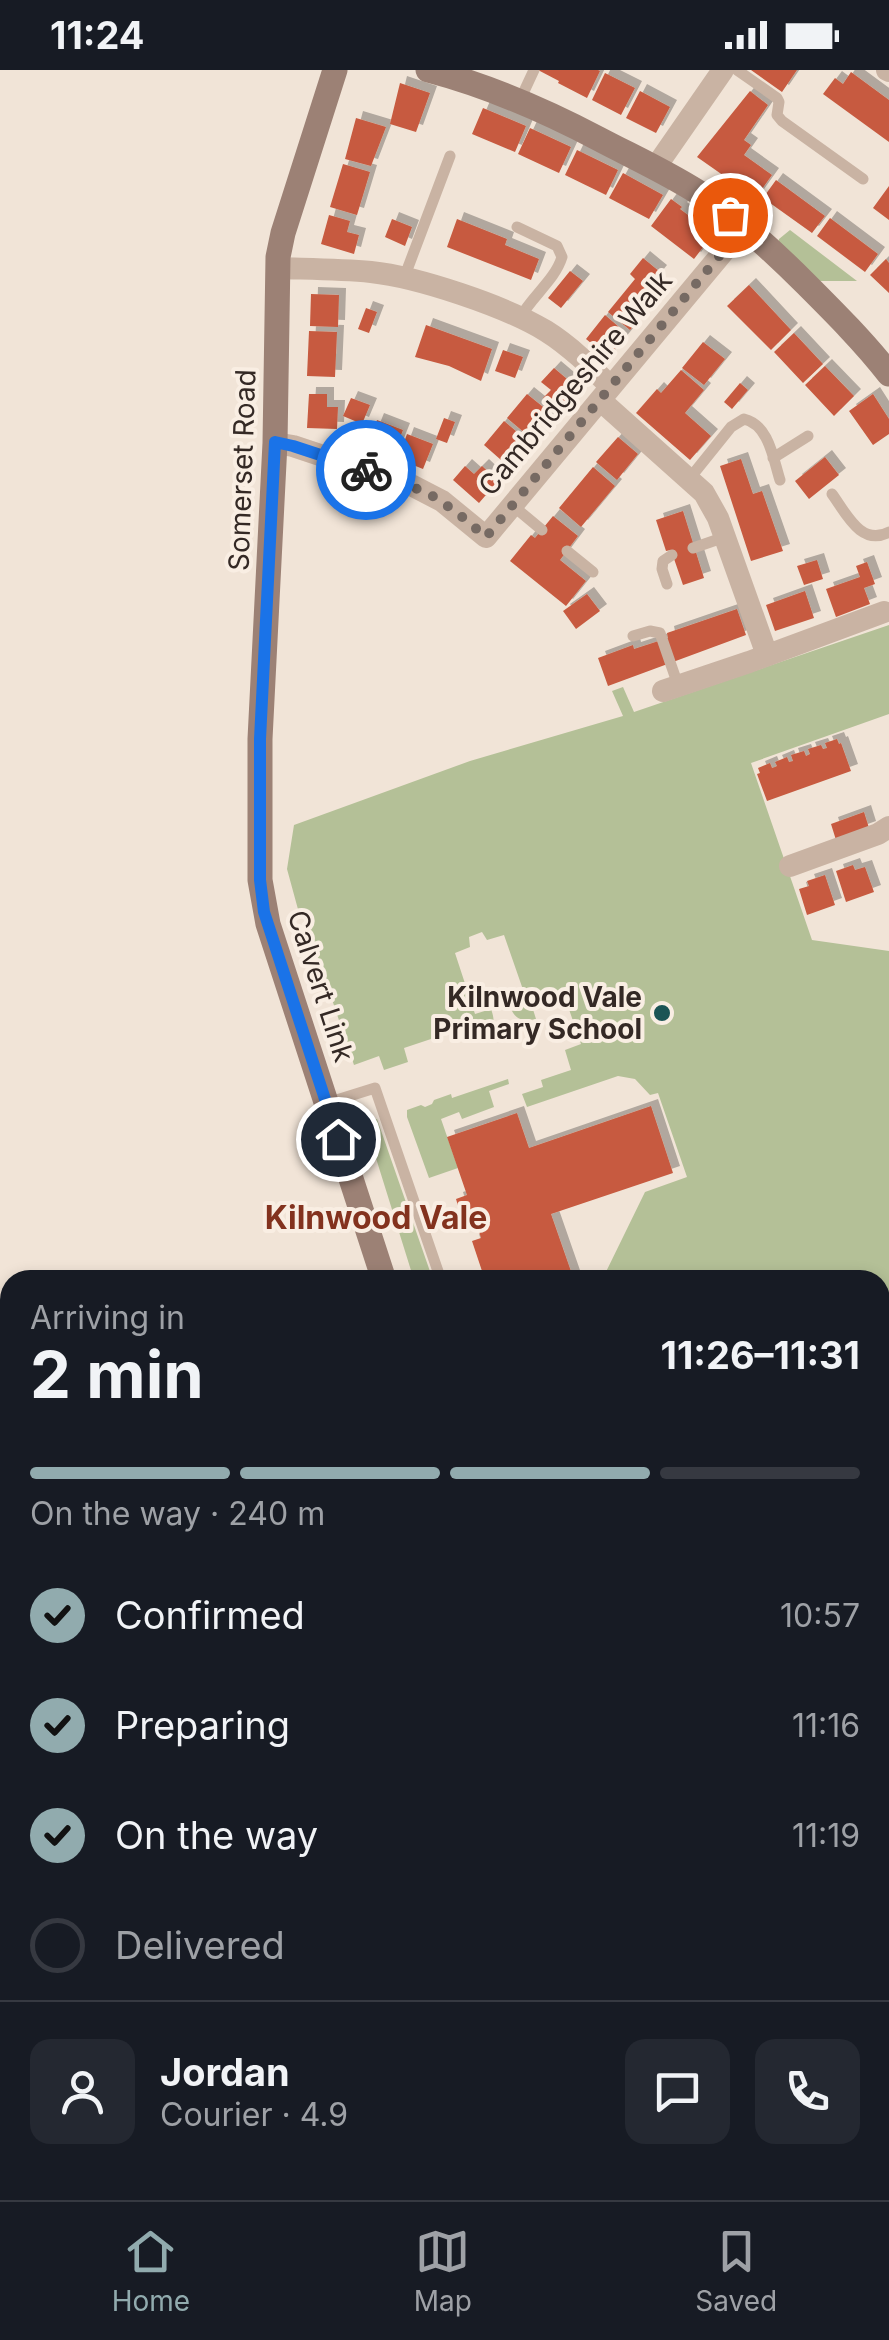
<!DOCTYPE html>
<html lang="en">
<head>
<meta charset="utf-8">
<style>
	body { margin:0; font-family:Inter,sans-serif; background:#242831; color:#f1f3f6; height:100vh; display:flex; flex-direction:column; font-size:38px; white-space:nowrap }
	* { box-sizing:border-box; margin:0 }
	p { font-size:32px; color:#9ea1a6 }
	.icon { flex:none; width:55px; height:55px; fill:none; stroke:currentColor; stroke-width:2; stroke-linecap:round; stroke-linejoin:round }
	.map { position:relative; flex:1; overflow:hidden }
	.panel { position:absolute; left:0px; top:1200px; width:890px; height:930px; display:flex; flex-direction:column; background:#171b24; border-radius:30px 30px 0 0; box-shadow:0 5px 15px #0003 }
	.panel>* { flex:none }
	.pin { position:absolute; display:grid; place-items:center; width:85px; height:85px; color:#fff; margin:-42px; border:5px solid #fff; border-radius:50%; box-shadow:0 2px 10px #0007 }
	.courier { position:absolute; display:grid; place-items:center; width:100px; height:100px; margin:-50px; border:8px solid #1a73e8; border-radius:50%; background:#fff; color:#222; box-shadow:0 2px 12px #0007 }
	.overview em { font-style:normal; font-weight:700 }
	.overview div { display:flex; flex-direction:column-reverse }
	.overview { display:flex; align-items:center; justify-content:space-between; height:170px; padding:0 30px }
	h1 { font-size:65px; font-weight:700; line-height:75px }
	.bar { display:grid; grid-template-columns:repeat(4,1fr); gap:15px 10px; align-content:center; height:120px; padding:0 30px }
	.bar i { height:12px; border-radius:8px; background:#363941 }
	.bar .on { background:#91abae }
	.bar p { grid-column:span 4 }
	.line { display:flex; align-items:center; gap:25px; padding:0 30px; border-top:2px solid #363941 }
	.line div { flex:1 }
	.round { display:grid; place-items:center; flex:none; width:105px; height:105px; border-radius:20px; background:#242831 }
	ol { padding:0 30px; list-style:none }
	li { display:flex; align-items:center; gap:30px; height:110px }
	li p { margin-inline-start:auto }
	li .icon { padding:10px; border-radius:50%; background:#91abae; color:#111; stroke-width:4 }
	li:last-child { color:#9ea1a6 }
	li i { width:55px; height:55px; border:5px solid #363941; border-radius:50% }
	.status { display:flex; justify-content:space-between; align-items:center; height:70px; padding:0 50px; background:#171b24; direction:ltr }
	.status svg { height:28px; fill:currentColor }
	.menu { display:flex; justify-content:space-around; align-items:center; height:140px; border-top:2px solid #363941; background:#171b24; font-size:28px; color:#9ea1a6 }
	.menu a { display:grid; justify-items:center; gap:5px }
	.menu .on { color:#91abae }
	.map>svg:first-child { display:block }
</style>
</head>
<body>
<div class="status"><b>11:24</b><svg viewBox="0 0 49 12"><path d="M0 12V9h3v3zM5 12V6h3v6zM10 12V3h3v9zM15 12V0h3v12zM26 1h20v11H26zM47 4h2v5h-2z"/></svg></div>
<div class="map">
<svg width="889" height="2130" viewBox="0 0 889 2130">
	<defs>
		<filter id="shadow"><feDropShadow dx="7" dy="-7" stdDeviation="0" flood-color="#0004"/></filter>
	</defs>
	<rect width="100%" height="100%" fill="#f1e4d7"/>
	<path fill="#b4c097" d="M790 160 857 211H819L778 175 779 169Z
		M889 555V644L751 693 812 870 889 881V1349L880 1355V1210H602L645 1122 687 1107 658 1023 650 1025 635 1009 618 1006 527 1037 522 1024 543 1017 541 1010 571 1000 565 980 581 974 563 922 531 933 536 949C526 951 517 951 512 941L528 934 504 865 487 870 482 862 469 867 470 877 455 883 475 944 491 939C496 952 494 961 481 968L476 954 404 978 408 992 384 1000 379 986 354 995 303 843H299L287 799 294 755 470 691 623 646 612 621 623 617 634 642Z
		M508 1009 509 1014 489 1021 494 1037 462 1049 459 1042 441 1049 458 1098 429 1108 407 1047V1040L421 1035 425 1037 432 1034 434 1030 451 1024 452 1028Z
		M377 1049 433 1210H414L365 1053Z
		M889 1932V2109L880 2111V1934Z
		M0 1983 10 1993V2101L0 2107Z"/>
	<path fill="#c75a3f" filter="url(#shadow)" d="M538 0H598L600 1 587 28 558 13 559 11Z
		M751 0H797L782 22Z
		M851 2 889 30V72L823 24 835 8 843 14Z
		M605 3 635 18 621 45 592 30Z
		M400 13 430 23 416 62 390 54Z
		M640 21 670 37 656 63 626 48Z
		M750 21 768 35 744 70 751 75 744 85 772 105 757 126 729 106 727 108 697 87Z
		M483 38 526 56 515 82 472 64Z
		M356 48 386 57 371 96 345 89Z
		M530 58 571 77 559 103 518 84Z
		M577 80 618 100 606 125 565 105Z
		M343 94 370 102 357 145 330 137Z
		M623 103 663 125 649 149 609 128Z
		M776 110 825 146 812 163 763 128Z
		M889 116V150L873 138Z
		M671 129 682 137 680 139 688 145 689 143 700 151 698 153 702 156 704 154 714 163 694 189 651 156Z
		M329 145 350 151 347 162 359 165 354 184 321 174Z
		M830 148 878 184 865 202 817 166Z
		M392 149 412 157 405 176 385 167Z
		M457 149 507 169 505 175 539 189 531 210 447 177Z
		M643 188 660 202 647 218 658 227 630 260 608 242 635 209 630 204Z
		M886 189 889 193V223L870 205Z
		M570 201 583 211 561 238 548 228Z
		M749 215 791 260 771 280 727 236Z
		M311 224 339 225 338 257 310 256Z
		M366 238 377 242 369 263 358 259Z
		M605 245 627 264 608 287 586 269Z
		M426 255 492 279 481 311 449 296 415 287Z
		M309 261 337 262 335 307 307 306Z
		M794 263 823 294 803 313 774 282Z
		M703 272 725 289 704 315 682 298Z
		M503 280 523 287 515 308 495 301Z
		M825 296 854 326 834 346 805 315Z
		M554 298 580 320 560 343 543 328 551 320 541 312Z
		M681 300 704 320 685 343 711 366 690 390 636 343 657 319 661 323Z
		M740 313 748 320 732 339 724 332Z
		M309 324H327V337H338L337 359 307 358Z
		M527 324 553 345 544 356 537 351 526 364 507 348Z
		M873 324 889 349V364L873 375 849 341Z
		M351 328 370 335 362 354 343 346Z
		M444 348 455 352 447 373 436 369Z
		M377 350 403 360 393 385 367 375Z
		M504 351 523 367 512 381 518 386 509 397 484 375Z
		M407 364 433 374 423 399 398 389Z
		M618 367 638 384 617 410 596 392Z
		M825 387 839 405 809 429 795 411Z
		M741 389 753 424 762 421 783 481 751 491 720 396Z
		M465 396 474 404 482 396 498 411 479 433 453 410Z
		M593 397 615 416 581 457 559 438Z
		M683 441 704 508 683 515 671 480 666 481 656 450Z
		M553 446 578 466 560 490 586 511 566 536 510 491 531 465 535 468Z
		M817 490 823 509 804 515 797 496Z
		M867 492 875 514 864 518 870 534 836 547 826 519 860 507 856 496Z
		M805 521 814 548 775 561 766 535Z
		M587 524 600 541 576 559 563 541Z
		M737 539 746 565 608 616 598 588 633 575 634 579 668 568 667 563Z
		M837 669 839 674 841 673 851 701 767 731 757 704 760 703 758 698 770 693 772 698 775 697 777 696 775 692 787 687 789 692 793 691 791 685 804 681 806 686 810 684 808 679 821 675 823 679 827 678 825 673Z
		M864 742 869 758 836 770 831 754Z
		M853 795 855 800 865 797 874 822 846 832 836 801Z
		M825 805 835 835 807 845 799 819 809 816 807 811Z
		M651 1036 673 1103 551 1144 574 1210H485L472 1171 481 1168 474 1145 462 1149 456 1129 467 1125 447 1067 517 1043 529 1078Z
		M889 1404V1442L880 1445V1407Z
		M7 1429H10V1483L2 1482Z
		M887 1640 889 1675 880 1677V1642Z
		M0 1698 10 1701V1713L4 1735 0 1734Z
		M889 1850V1898L880 1902V1853Z
		M17 2120H60L63 2123 55 2130H5Z
		M524 2120H557L559 2130H526Z"/>
	<g fill="none" stroke-linecap="round" stroke-linejoin="round">
		<path stroke="#c9b3a3" stroke-width="11" d="M737 0 777 28 779 32 777 45 782 51 863 109
			M520 30 534 0
			M517 157 557 176 562 187C555 210 532 226 520 248
			M404 208 450 86
			M773 388 808 366
			M690 408 731 357 744 349C769 355 773 388 780 410
			M832 424C846 443 861 477 889 462
			M512 435 542 460
			M693 478 725 467
			M567 481 593 502
			M667 514 662 499 663 491 672 485
			M633 566 650 561 660 563 678 615
			M327 1033 375 1018 441 1210"/>
		<path stroke="#c9b3a3" stroke-width="22" d="M887 0 889 1
			M655 98 723 0
			M278 198C309 199 340 199 371 202 418 207 505 236 546 261 570 276 590 296 610 316
			M600 330 704 423 718 448 767 585
			M275 373 293 376 413 416 442 431 486 467 744 157
			M663 621 749 592 884 542
			M790 796 878 764 889 757
			M880 1364 889 1358
			M0 1377 10 1376
			M880 1918 889 1915
			M10 1945 7 1960 10 1974
			M240 2120 247 2130
			M390 2120 393 2130
			M126 2130 132 2120
			M764 2130 801 2123 832 2130
			M878 2130 889 2127"/>
		<path stroke="#9c8175" stroke-width="25" d="M335 0 283 163 278 187 275 373 260 669V810L268 854 384 1210
			M428 0C489 16 544 40 599 69 635 88 673 105 707 128 743 153 775 183 806 214 835 243 864 272 889 304
			M880 1702 889 1699
			M0 1754 10 1757
			M597 2120 599 2130"/>
	</g>
	<g fill="none" stroke-linecap="round" stroke-linejoin="round">
		<path stroke="#766a63" stroke-width="10" stroke-dasharray="0 18" d="M366 400 428 423 455 441 486 467 744 156 730 145"/>
		<path stroke="#1a73e8" stroke-width="12" d="M338 1069 264 842 260 810V669L275 372 293 376 366 400"/>
	</g>
	<circle fill="#1b5455" stroke="#f9eee3" stroke-width="4" cx="662" cy="943" r="10"/>
	<g text-anchor="middle" dominant-baseline="central" stroke-width="8" stroke-linejoin="round" paint-order="stroke">
		<g font-size="28" fill="#342925" stroke="#f9eee3">
			<text transform="translate(575 313) rotate(-50)">Cambridgeshire Walk</text>
			<text transform="translate(242 400) rotate(-88)">Somerset Road</text>
			<text transform="translate(321 916) rotate(72)">Calvert Link</text>
		</g>
		<g font-size="28" font-weight="bold" fill="#342925" stroke="#f9eee3" text-anchor="end">
			<text x="642" y="927">Kilnwood Vale<tspan x="642" dy="32">Primary School</tspan></text>
		</g>
		<g font-size="32" font-weight="bold" fill="#83321e" stroke="#f9eee3">
			<text x="376" y="1147">Kilnwood Vale</text>
		</g>
	</g>
</svg>
<div class="pin" style="left:730px;top:145px;background:#ea580c"><svg class="icon" aria-label="bag" viewBox="0 0 24 24"><path d="M5 8h14l-1 12H6zM9 8a3 3 0 0 1 6 0"/></svg></div>
<div class="pin" style="left:338px;top:1069px;background:#1f2937"><svg class="icon" aria-label="home" viewBox="0 0 24 24"><path d="M3 11l9-7 9 7M6 9v11h12V9"/></svg></div>
<div class="courier" style="left:366px;top:400px"><svg class="icon" aria-label="bike" viewBox="0 0 24 24"><circle cx="6" cy="16" r="4"/><circle cx="18" cy="16" r="4"/><path d="M6 16l4-8h5l3 8M10 8l3 8H6M13 5h3"/></svg></div>
<section class="panel">
<div class="overview"><div><h1>2 min</h1><p>Arriving in</p></div><em>11:26–11:31</em></div>
<div class="bar"><i class="on"></i><i class="on"></i><i class="on"></i><i></i><p>On the way · 240 m</p></div>
<ol>
<li><svg class="icon" aria-label="check" viewBox="0 0 24 24"><path d="M5 12l5 5 9-10"/></svg>Confirmed<p>10:57</p></li>
<li><svg class="icon" aria-label="check" viewBox="0 0 24 24"><path d="M5 12l5 5 9-10"/></svg>Preparing<p>11:16</p></li>
<li><svg class="icon" aria-label="check" viewBox="0 0 24 24"><path d="M5 12l5 5 9-10"/></svg>On the way<p>11:19</p></li>
<li><i></i>Delivered</li>
</ol>
<div class="line" style="height:180px"><a class="round"><svg class="icon" aria-label="person" viewBox="0 0 24 24"><circle cx="12" cy="8" r="4"/><path d="M4 21q1-7 8-7t8 7"/></svg></a><div><b>Jordan</b><p>Courier · 4.9</p></div><a class="round"><svg class="icon" aria-label="chat" viewBox="0 0 24 24"><path d="M4 5h16v11H9l-5 4z"/></svg></a><a class="round"><svg class="icon" aria-label="phone" viewBox="0 0 24 24"><path d="M5 4h4l2 5-3 2q2 4 5 5l2-3 5 2v4C11 20 4 13 5 4z"/></svg></a></div>
</section>
</div>
<nav class="menu">
<a class="on"><svg class="icon" aria-label="home" viewBox="0 0 24 24"><path d="M3 11l9-7 9 7M6 9v11h12V9"/></svg>Home</a>
<a><svg class="icon" aria-label="map" viewBox="0 0 24 24"><path d="M3 6l6-2 6 2 6-2v14l-6 2-6-2-6 2zM9 4v14M15 6v14"/></svg>Map</a>
<a><svg class="icon" aria-label="saved" viewBox="0 0 24 24"><path d="M7 4h10v16l-5-4-5 4z"/></svg>Saved</a>
</nav>
</body>
</html>
